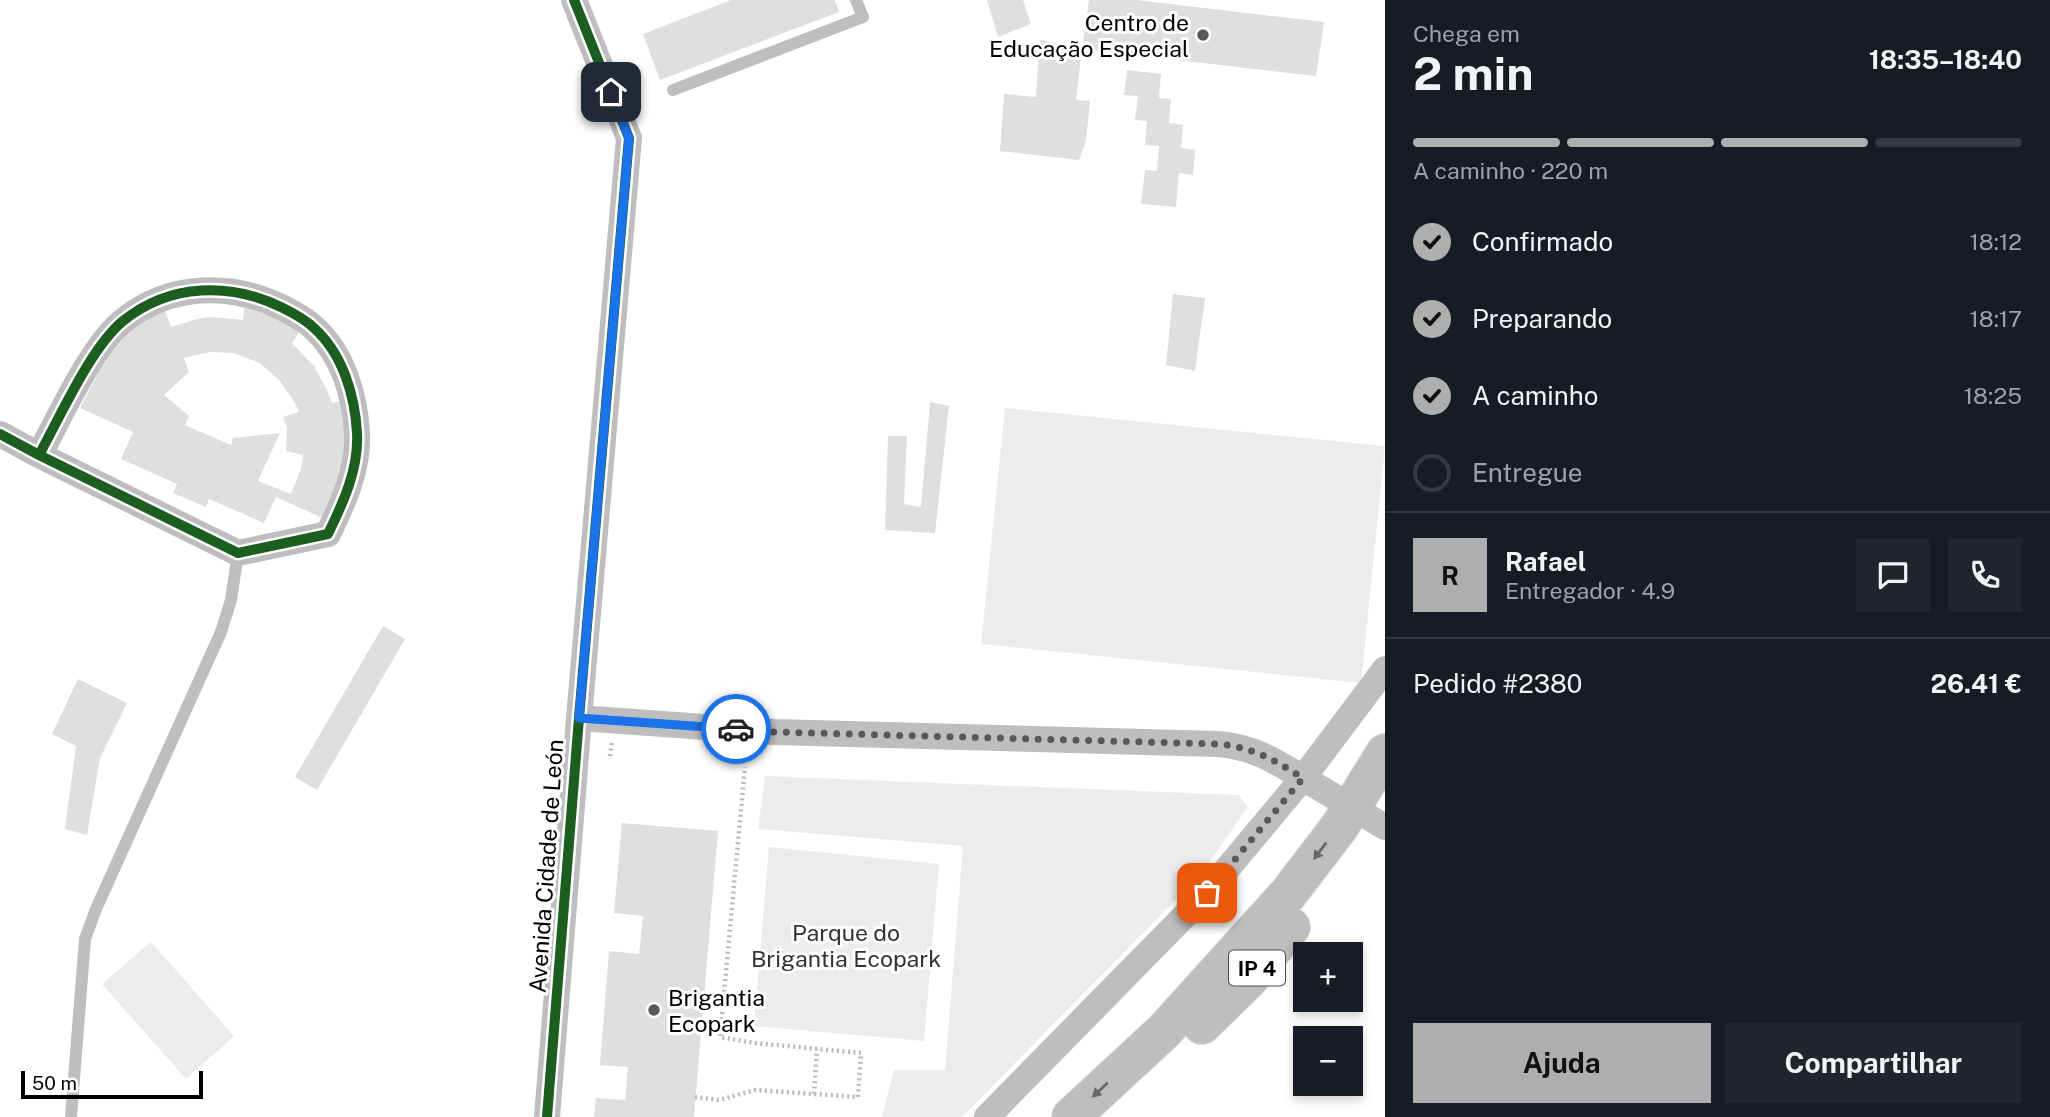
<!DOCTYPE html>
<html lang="pt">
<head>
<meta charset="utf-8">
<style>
	body { margin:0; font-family:"Public Sans",sans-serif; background:#20242c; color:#f1f3f6; height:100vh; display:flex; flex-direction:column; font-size:26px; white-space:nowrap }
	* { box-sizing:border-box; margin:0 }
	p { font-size:23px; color:#9ea1a6 }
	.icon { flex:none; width:38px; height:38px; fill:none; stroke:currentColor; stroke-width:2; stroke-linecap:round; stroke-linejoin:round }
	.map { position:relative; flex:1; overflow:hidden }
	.side { display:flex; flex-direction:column; background:#171b24; width:665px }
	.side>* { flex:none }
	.fabs { position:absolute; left:1293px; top:942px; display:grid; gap:14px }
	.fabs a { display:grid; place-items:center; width:70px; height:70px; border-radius:0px; background:#171b24; box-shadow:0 4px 10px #0003; font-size:35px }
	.scale { position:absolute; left:21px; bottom:18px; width:182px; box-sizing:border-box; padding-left:7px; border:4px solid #000; border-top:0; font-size:19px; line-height:24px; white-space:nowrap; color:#000; -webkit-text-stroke:5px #fff; paint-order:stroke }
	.pin { position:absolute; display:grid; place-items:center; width:60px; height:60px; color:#fff; margin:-30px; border-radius:14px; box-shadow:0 4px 10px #0006 }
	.courier { position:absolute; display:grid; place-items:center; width:70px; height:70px; margin:-35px; border:5px solid #1a73e8; border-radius:50%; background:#fff; color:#222; box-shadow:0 2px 9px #0007 }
	.headline em { font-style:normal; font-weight:700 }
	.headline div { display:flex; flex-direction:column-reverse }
	.headline { display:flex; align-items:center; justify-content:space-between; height:119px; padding:0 28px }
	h1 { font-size:46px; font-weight:700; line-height:52px }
	.bar { display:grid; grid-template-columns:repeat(4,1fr); gap:10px 7px; align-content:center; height:84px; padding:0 28px }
	.bar i { height:9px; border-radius:5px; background:#363941 }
	.bar .current { background:#adaeaf }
	.bar p { grid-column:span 4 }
	.line { display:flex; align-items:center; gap:18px; padding:0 28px; border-top:2px solid #363941 }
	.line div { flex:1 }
	.round { display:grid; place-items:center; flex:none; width:74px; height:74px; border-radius:0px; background:#20242c }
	ol { padding:0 28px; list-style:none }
	li { display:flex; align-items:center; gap:21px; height:77px }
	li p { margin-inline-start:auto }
	li .icon { padding:7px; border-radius:50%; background:#adaeaf; color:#111; stroke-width:4 }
	li:last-child { color:#9ea1a6 }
	li i { width:38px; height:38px; border:4px solid #363941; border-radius:50% }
	.primary-button { display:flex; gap:14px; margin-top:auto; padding:14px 28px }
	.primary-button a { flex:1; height:80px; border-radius:0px; background:#adaeaf; color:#111; font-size:28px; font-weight:700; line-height:80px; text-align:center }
	.primary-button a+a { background:#20242c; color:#f1f3f6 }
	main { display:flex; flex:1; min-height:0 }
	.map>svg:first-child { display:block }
</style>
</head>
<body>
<main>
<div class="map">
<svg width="1385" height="1117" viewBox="0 0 1385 1117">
	<rect width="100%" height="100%" fill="#fff"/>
	<path fill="#ececec" d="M1005 408 1385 446 1361 683 981 644Z
		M765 776 1239 795 1248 807 1199 876 962 1117H882L894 1070H945L963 846 758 829Z
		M769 847 939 864 924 1041 754 1026Z
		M151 942 234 1036 186 1079 102 984Z"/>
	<path fill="#dfdfdf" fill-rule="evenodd" d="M731 0H835L839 12 660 80 643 34Z
		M987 0H1023L1031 24 998 37Z
		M1089 0H1136L1324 22 1316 76 1082 49Z
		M1040 40 1082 49 1076 100 1090 101 1086 141 1079 160 1000 151 1004 94 1036 97Z
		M1127 70 1161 74 1159 98 1171 99 1169 123 1183 125 1181 148 1195 150 1193 175 1179 173 1176 207 1141 204 1145 170 1157 171 1159 146 1145 145 1147 121 1135 120 1138 96 1124 95Z
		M1173 294 1205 298 1195 371 1166 365Z
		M245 304 301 329 292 343 314 366 327 390 332 403 347 399 352 431 327 520 276 497 264 523 209 499 206 507 173 493 177 484 121 459 133 432 80 408 100 370 114 350 129 332 146 320 165 311 171 327 197 319 210 317 243 320ZM210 352 233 353 260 363 280 381 295 403 299 412 283 417 287 427 286 451 303 455 301 469 291 494 258 481 280 433 233 438 231 445 185 425 189 416 164 395 189 372 184 358Z
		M930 402 949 406 935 533 885 530 888 436H907L904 504 921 507Z
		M383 626 405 639 317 790 295 777Z
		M78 679 127 703 100 758 87 835 65 829 76 746 52 734Z
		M622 823 718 831 694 1117H594L596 1098 625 1100 628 1067 600 1065 609 951 639 954 643 916 614 913Z"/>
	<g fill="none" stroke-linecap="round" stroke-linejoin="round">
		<defs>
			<path id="trunk" d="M1202 1025 1248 980 1291 927
				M1071 1117 1164 1031 1288 894 1340 826 1385 753"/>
		</defs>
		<use href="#trunk" stroke="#dbdbdb" stroke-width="40"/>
		<path stroke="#b9b9b9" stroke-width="4.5" stroke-dasharray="2 3.5" stroke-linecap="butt" d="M610 756 612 742
			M814 1094 817 1049
			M695 1097 719 1100 755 1090 858 1097 861 1053 755 1043 720 1037 745 767"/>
		<path stroke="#bebebe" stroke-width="12" d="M673 90 863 17 856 0
			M71 1117 85 939 96 909 221 632 231 600 238 553"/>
		<path stroke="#bebebe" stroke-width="26" d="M0 434 39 455 238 553 328 534C343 503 359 469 357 433 355 396 343 354 314 328 305 319 293 313 283 308 231 282 170 283 123 321 91 347 60 417 39 455
			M579 718 774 732 1218 744C1253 747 1274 760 1303 778
			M547 1117 579 718 629 138 574 0
			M987 1117 1207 893 1303 778 1385 669"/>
		<use href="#trunk" stroke="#bebebe" stroke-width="38"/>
		<path stroke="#bebebe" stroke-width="26" d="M1303 778 1385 827"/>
		<defs>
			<path id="cycleway" d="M0 434 39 455 238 553 328 534C343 503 359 469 357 433 355 396 343 354 314 328 305 319 293 313 283 308 231 282 170 283 123 321 91 347 60 417 39 455
				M547 1117 579 718 629 138 574 0"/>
		</defs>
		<use href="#cycleway" stroke="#fff" stroke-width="15"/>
		<use href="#cycleway" stroke="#1b5e20" stroke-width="10"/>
	</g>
	<defs><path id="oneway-solid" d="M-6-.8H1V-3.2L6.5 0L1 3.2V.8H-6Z" transform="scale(1.75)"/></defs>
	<g fill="#686868">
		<use href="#oneway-solid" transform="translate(1320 851) rotate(127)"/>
		<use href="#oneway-solid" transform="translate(1100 1090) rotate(137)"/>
	</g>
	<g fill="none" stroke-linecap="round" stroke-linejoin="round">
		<path stroke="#595959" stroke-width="7" stroke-dasharray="0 12.6" d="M736 729 774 732 1218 744C1253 747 1274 760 1303 778L1207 893"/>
		<path stroke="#1a73e8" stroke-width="9" d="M611 92 629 138 579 718 736 729"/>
	</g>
	<g fill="#595959" stroke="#fff" stroke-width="2.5">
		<circle cx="1203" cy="35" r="7"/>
		<circle cx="654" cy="1010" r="7"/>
	</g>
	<g text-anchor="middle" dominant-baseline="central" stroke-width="6" stroke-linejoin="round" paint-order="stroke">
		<rect fill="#fff" stroke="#4c4c4c" stroke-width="2" x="1229" y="950.5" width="56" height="35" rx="5"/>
		<g font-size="21" font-weight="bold" fill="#000">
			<text x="1257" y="968">IP 4</text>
		</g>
		<g font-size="23" fill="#000" stroke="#fff" text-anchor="end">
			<text x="1189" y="22">Centro de<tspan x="1189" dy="26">Educação Especial</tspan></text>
			<text x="668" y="997" text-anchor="start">Brigantia<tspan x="668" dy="26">Ecopark</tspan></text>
		</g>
		<g font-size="23" fill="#000" stroke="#fff">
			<text transform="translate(546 866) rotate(-86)">Avenida Cidade de León</text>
		</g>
		<g font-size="23" fill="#333" stroke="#fff">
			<text x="846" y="932">Parque do<tspan x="846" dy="26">Brigantia Ecopark</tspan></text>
		</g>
	</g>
</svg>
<div class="fabs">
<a>+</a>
<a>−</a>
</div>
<div class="scale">50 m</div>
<div class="pin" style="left:1207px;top:893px;background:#ea580c"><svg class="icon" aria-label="bag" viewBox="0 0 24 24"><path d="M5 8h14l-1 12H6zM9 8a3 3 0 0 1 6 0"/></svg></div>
<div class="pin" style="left:611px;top:92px;background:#1f2937"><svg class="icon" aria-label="home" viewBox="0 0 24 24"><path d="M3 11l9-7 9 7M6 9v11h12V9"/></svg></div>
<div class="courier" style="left:736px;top:729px"><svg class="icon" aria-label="car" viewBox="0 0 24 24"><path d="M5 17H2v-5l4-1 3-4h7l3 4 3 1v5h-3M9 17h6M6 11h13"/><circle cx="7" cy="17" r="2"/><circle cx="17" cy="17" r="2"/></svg></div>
</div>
<section class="side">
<div class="headline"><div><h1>2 min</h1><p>Chega em</p></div><em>18:35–18:40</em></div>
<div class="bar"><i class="current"></i><i class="current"></i><i class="current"></i><i></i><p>A caminho · 220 m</p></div>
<ol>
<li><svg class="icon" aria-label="check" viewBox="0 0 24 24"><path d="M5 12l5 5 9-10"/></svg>Confirmado<p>18:12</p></li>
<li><svg class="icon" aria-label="check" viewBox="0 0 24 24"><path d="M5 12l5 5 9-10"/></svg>Preparando<p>18:17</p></li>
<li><svg class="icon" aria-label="check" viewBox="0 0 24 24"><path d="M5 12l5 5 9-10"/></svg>A caminho<p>18:25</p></li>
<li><i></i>Entregue</li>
</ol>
<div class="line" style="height:126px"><b class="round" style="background:#adaeaf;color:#111">R</b><div><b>Rafael</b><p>Entregador · 4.9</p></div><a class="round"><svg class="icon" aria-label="chat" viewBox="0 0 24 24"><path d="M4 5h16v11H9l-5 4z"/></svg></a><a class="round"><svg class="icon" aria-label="phone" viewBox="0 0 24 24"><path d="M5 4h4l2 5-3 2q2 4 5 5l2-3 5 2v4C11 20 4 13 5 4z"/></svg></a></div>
<div class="line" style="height:91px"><div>Pedido #2380</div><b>26.41 €</b></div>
<div class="primary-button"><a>Ajuda</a><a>Compartilhar</a></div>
</section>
</main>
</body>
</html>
